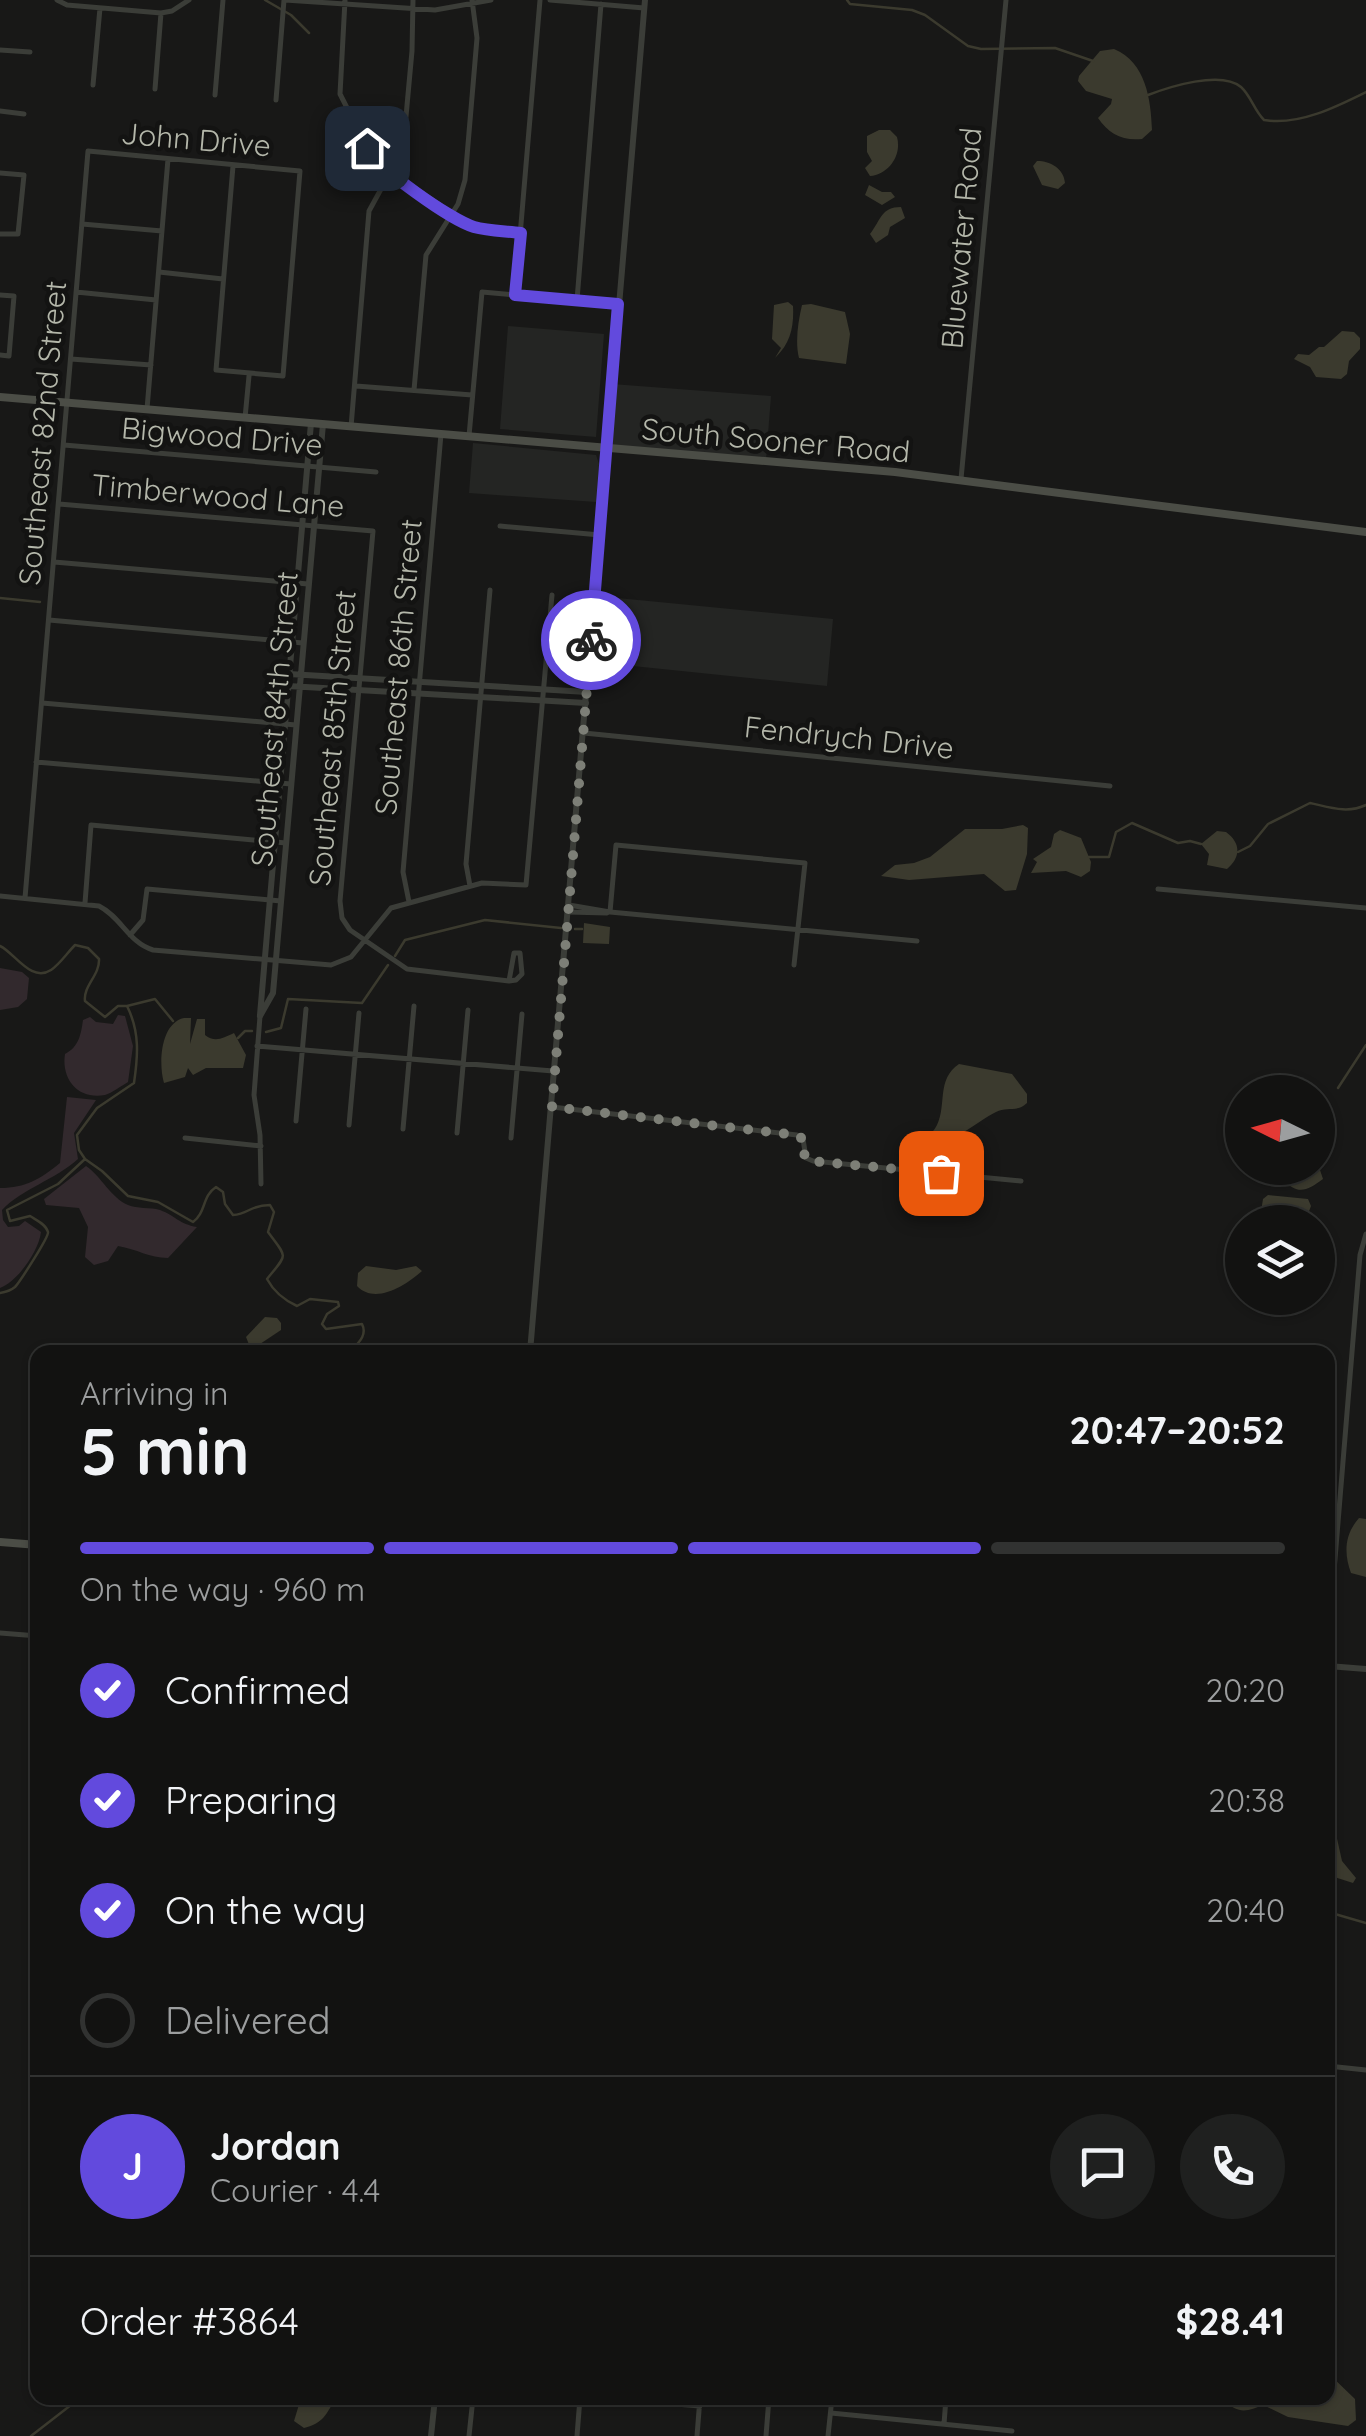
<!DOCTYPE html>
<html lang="en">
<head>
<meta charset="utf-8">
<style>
	body { margin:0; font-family:Quicksand,sans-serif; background:#1f201f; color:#f1f3f6; height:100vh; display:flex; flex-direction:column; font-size:38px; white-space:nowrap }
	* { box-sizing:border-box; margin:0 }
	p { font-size:32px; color:#9c9e9f }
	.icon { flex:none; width:55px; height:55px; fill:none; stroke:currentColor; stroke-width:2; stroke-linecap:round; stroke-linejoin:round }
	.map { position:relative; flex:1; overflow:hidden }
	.sheet { position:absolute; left:30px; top:1345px; width:1305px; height:1060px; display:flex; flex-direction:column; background:#121211; border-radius:20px; box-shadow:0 2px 8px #0004,0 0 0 2px #313231 }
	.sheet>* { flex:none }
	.needle { width:65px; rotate:275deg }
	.buttons { position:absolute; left:1225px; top:1075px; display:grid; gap:20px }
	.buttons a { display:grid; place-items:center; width:110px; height:110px; border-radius:50%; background:#121211; box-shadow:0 2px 8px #0004,0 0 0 2px #313231; font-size:50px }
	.pin { position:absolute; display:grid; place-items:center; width:85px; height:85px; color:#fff; margin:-42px; border-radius:20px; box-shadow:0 5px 15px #0006 }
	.courier { position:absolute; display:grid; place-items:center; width:100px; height:100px; margin:-50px; border:8px solid #624add; border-radius:50%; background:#fff; color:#222; box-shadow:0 2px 12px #0007 }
	.overview em { font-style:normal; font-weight:800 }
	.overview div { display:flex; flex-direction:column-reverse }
	.overview { display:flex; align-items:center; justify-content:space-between; height:170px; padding:0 50px }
	h1 { font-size:65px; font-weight:800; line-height:75px }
	.bar { display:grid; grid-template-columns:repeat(4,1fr); gap:15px 10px; align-content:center; height:120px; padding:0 50px }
	.bar i { height:12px; border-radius:8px; background:#313231 }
	.bar .selected { background:#624add }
	.bar p { grid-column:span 4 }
	.line { display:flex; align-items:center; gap:25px; padding:0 50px; border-top:2px solid #313231 }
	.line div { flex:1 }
	.round { display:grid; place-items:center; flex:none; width:105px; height:105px; border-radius:52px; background:#1f201f }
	ol { padding:0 50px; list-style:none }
	li { display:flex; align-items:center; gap:30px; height:110px }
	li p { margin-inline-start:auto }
	li .icon { padding:10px; border-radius:50%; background:#624add; color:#fff; stroke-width:4 }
	li:last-child { color:#9c9e9f }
	li i { width:55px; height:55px; border:5px solid #313231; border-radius:50% }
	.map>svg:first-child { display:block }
</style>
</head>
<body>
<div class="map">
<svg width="1366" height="2436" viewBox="0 0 1366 2436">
	<rect width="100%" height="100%" fill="#181817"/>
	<path fill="#242523" d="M508 326 604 334 596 437 500 429Z
		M612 384 771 396 766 460 607 448Z
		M473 443 596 455 599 464 596 502 469 493Z
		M597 596 833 619 827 686 594 662Z"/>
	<path fill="#32292d" d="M0 968 22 972 29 978 27 999 18 1007 0 1010Z
		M118 1015 125 1016 133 1046 128 1082C121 1086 112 1093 105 1095 78 1100 61 1079 65 1054 79 1047 81 1034 83 1020L90 1017 96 1022 113 1024Z
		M67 1097 96 1100 74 1133 78 1159C55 1180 23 1188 2 1210L3 1220 8 1227 19 1226 25 1221 41 1232C39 1251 17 1282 0 1288V1188C26 1188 40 1179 60 1163Z
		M86 1166C101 1176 111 1198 128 1205 137 1209 150 1207 160 1210 176 1216 179 1224 197 1227L168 1258C149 1258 137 1249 118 1246L108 1261 94 1265 85 1257 88 1227 79 1208 46 1205 44 1199Z"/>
	<path fill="#3b3a2e" d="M1114 49C1146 62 1151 100 1152 130L1142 139C1122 141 1109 134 1098 118L1111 104 1112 99 1086 91 1078 81 1079 76 1100 51Z
		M879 130H890L897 137C902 155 889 174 870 176L865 168 872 161 867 152V136Z
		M1037 161C1051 161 1064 169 1065 183L1058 189 1042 185 1033 166Z
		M869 185 882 192H891L895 197 882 205 865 195Z
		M901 207 905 218 890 227 888 235 876 243 870 234C881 220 881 207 901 207Z
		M788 302 793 306C794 326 791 343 775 358L781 348 772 339 774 305Z
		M811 304 845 312 850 334 846 364 799 358C795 342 798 322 802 305Z
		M1342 331 1354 332 1360 338V349L1349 361 1347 374 1341 379 1316 377 1310 367 1294 359 1298 354 1309 355 1319 347H1324Z
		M1023 825 1028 828 1027 854 1016 890 1005 891 984 874 909 880 881 876 895 865 914 863 930 857 965 829H1002Z
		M1060 830 1081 838 1091 862 1090 871 1081 877 1066 871 1031 873 1037 862 1033 859 1051 847 1054 834Z
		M1217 831 1226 832C1241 843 1241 857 1227 869L1207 865 1209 854 1201 844Z
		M584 923 610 927 609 944 583 943Z
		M184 1018H191L190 1044 197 1019H205V1035C215 1043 223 1038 234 1033L246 1055 243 1068H206L193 1075 188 1068 185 1077 164 1083C158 1062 161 1023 184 1018Z
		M959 1064 1012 1074 1027 1094V1103C1017 1113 1007 1106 996 1112 976 1122 951 1145 929 1147L927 1139C930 1134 934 1131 937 1125 947 1104 936 1080 959 1064Z
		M1318 1164 1323 1179C1308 1190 1298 1196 1284 1180V1168H1318Z
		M1268 1195 1308 1199 1311 1206 1305 1222H1295L1282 1216 1264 1222 1260 1218 1263 1199Z
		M366 1266 396 1270 416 1266 422 1271C405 1286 375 1305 357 1286L358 1273Z
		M265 1317 277 1318 281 1323V1330L254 1348 250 1347 246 1337Z
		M1359 1518 1366 1519V1577L1351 1573C1344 1554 1344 1535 1359 1518Z
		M1328 1830 1336 1834 1342 1861 1356 1878 1353 1883 1328 1875Z
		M1328 2373 1355 2399 1356 2420 1348 2426 1288 2417 1263 2405C1249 2411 1237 2415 1225 2400L1228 2398H1328Z
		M301 2398H336C326 2414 324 2423 304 2428L294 2421Z"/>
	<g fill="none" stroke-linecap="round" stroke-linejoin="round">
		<path stroke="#3b3a2e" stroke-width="2.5" d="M265 0 291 15 309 33
			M847 0 850 4 912 10 925 15 968 46 981 49 1055 48 1093 61
			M1148 95C1169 87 1221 70 1241 87 1251 96 1254 110 1264 120 1298 126 1336 107 1366 92
			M0 598 40 602
			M1238 852 1250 846 1268 824 1310 803C1329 807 1347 814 1366 805
			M1089 857H1109L1116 832 1132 823 1178 843 1190 841 1201 844
			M575 929H582
			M0 946C15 953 31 983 51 970 60 964 67 953 75 945L88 948 99 959C100 975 83 986 85 1001L105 1017 118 1006H127C140 1032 138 1056 134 1083L97 1108 77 1135 79 1150 85 1159 102 1171 128 1196 158 1202 193 1222C206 1213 202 1196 216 1187L223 1192 225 1204 233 1215C249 1214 250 1205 270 1205L274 1212 268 1232C288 1259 288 1253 267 1279 274 1292 284 1300 297 1306L310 1299 338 1302 339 1306 327 1314 322 1324 326 1329 362 1324C368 1336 357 1344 350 1352
			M395 956 405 940 485 920 561 928
			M127 1006 155 999 173 1021
			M266 1032 281 1028 288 999 362 1003 388 965
			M238 1038 245 1031H252
			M1338 1088 1366 1045
			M0 1293C6 1292 10 1291 15 1287 19 1283 49 1237 48 1232 46 1224 36 1220 30 1216L10 1221 7 1210 58 1184 85 1159
			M395 1352H404
			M1328 1912 1366 1923
			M31 2436 80 2398"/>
		<path stroke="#3b3d38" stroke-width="5" d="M57 0 67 5 161 13 172 11 189 0
			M285 0 435 10 491 0
			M345 0 340 94 373 159 469 225 521 233
			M550 0 644 8
			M0 50 30 52
			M93 85 100 8
			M155 89 161 13
			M215 95 223 0
			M276 100 284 0
			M0 111 24 114
			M0 173 24 175 18 234H0
			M82 224 162 231
			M159 272 223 279
			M76 292 156 300
			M0 295 14 296 9 356 0 355
			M515 295 540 0
			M577 300 601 4
			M71 359 151 365
			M356 386 472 395
			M414 390 426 255 458 204 465 180 477 38 472 0
			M147 409 168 159
			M245 418 249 376
			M351 427 369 211 403 149 412 51 413 0
			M469 436 482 292 618 304
			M64 445 376 472
			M961 479 1006 0
			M59 504 373 531 340 901 342 918 350 930 407 969 509 981 516 980 522 974 520 953H514L509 981
			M500 526 600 535
			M54 562 308 584
			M49 620 303 643
			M42 703 296 725
			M584 733 1110 786
			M36 762 291 784
			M470 886 466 864 490 590
			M1158 889 1366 908
			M0 896 99 906C121 917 129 943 153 950L331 965 351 957 391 908 482 883 526 885 552 595
			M25 898 88 151 300 171 283 376 216 370 233 166
			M409 902 403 872 441 434
			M85 903 91 825 286 843
			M569 905 610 912 917 941
			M568 912 607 913
			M610 912 616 845 805 863 794 965
			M130 935 143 920 147 889 281 901
			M260 1016 254 1095 260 1135 261 1184
			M257 1046 553 1071
			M552 1107 797 1135 803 1139 806 1158 813 1161 1021 1181
			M296 1121 306 1009
			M349 1125 359 1013
			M403 1129 414 1006
			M457 1133 468 1010
			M185 1138 261 1146
			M511 1138 522 1014
			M0 1633 38 1636
			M1328 1644 1360 1255 1366 1234
			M1328 2066 1366 2070
			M602 2398 700 2406
			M831 2413 1012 2431
			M944 2424 946 2398
			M469 2436 473 2398
			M577 2436 580 2398
			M697 2436 700 2398
			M766 2436 769 2398
			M828 2436 832 2398"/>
		<path stroke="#3b3d38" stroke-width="6" d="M289 674 587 692
			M288 686 586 703
			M260 1015 311 423
			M260 1016 273 993 323 424
			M530 1352 645 0
			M1328 1666 1366 1669
			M431 2436 435 2398"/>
		<path stroke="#4b4d46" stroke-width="8" d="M0 397 895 472 1366 532
			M0 1542 38 1545"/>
	</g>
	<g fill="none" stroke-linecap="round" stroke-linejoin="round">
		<path stroke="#7d7f77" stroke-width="10" stroke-dasharray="0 18" d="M591 640 552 1107 796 1135 803 1139 804 1154 810 1161 941 1173"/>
		<path stroke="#624add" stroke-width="12" d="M367 148C377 168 451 220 474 227 488 231 505 231 521 233L515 295 618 304 591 640"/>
	</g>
	<g text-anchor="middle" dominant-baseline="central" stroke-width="9" stroke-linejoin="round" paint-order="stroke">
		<g font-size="30" fill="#b4b7aa" stroke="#131312">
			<text transform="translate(196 139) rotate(5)">John Drive</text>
			<text transform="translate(961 238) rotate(-85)">Bluewater Road</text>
			<text transform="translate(42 433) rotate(-85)">Southeast 82nd Street</text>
			<text transform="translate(222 436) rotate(5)">Bigwood Drive</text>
			<text transform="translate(776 440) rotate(5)">South Sooner Road</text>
			<text transform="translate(218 495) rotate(5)">Timberwood Lane</text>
			<text transform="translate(398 667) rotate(-85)">Southeast 86th Street</text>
			<text transform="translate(274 719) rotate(-85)">Southeast 84th Street</text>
			<text transform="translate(849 737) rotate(6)">Fendrych Drive</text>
			<text transform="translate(332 738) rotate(-85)">Southeast 85th Street</text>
		</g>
	</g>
</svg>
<div class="buttons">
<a><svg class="needle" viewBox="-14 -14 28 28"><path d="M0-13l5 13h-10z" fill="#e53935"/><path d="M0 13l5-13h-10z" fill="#9c9e9f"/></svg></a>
<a><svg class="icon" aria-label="layers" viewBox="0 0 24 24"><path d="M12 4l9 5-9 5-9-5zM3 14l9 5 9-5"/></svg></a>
</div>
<div class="pin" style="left:941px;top:1173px;background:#ea580c"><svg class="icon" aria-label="bag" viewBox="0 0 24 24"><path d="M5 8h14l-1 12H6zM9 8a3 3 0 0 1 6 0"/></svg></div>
<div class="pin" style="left:367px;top:148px;background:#1f2937"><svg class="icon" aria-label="home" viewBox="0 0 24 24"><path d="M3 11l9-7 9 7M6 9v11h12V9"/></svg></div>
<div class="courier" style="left:591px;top:640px"><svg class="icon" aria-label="bike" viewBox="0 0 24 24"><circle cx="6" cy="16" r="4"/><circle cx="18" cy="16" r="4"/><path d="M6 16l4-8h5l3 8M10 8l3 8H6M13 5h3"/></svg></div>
<section class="sheet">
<div class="overview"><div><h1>5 min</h1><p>Arriving in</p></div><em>20:47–20:52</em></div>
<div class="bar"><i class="selected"></i><i class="selected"></i><i class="selected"></i><i></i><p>On the way · 960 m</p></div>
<ol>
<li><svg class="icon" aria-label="check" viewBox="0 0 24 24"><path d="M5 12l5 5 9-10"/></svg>Confirmed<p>20:20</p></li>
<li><svg class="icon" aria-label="check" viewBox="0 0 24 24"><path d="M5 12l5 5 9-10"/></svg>Preparing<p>20:38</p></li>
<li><svg class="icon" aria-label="check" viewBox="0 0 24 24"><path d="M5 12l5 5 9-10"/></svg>On the way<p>20:40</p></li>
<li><i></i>Delivered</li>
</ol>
<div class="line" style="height:180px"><b class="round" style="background:#624add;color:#fff">J</b><div><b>Jordan</b><p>Courier · 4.4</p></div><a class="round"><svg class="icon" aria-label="chat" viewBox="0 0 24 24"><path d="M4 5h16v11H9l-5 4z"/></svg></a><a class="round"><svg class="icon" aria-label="phone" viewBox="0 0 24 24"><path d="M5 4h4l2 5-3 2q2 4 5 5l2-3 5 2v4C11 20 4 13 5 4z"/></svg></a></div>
<div class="line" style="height:130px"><div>Order #3864</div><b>$28.41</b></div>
</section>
</div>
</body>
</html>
